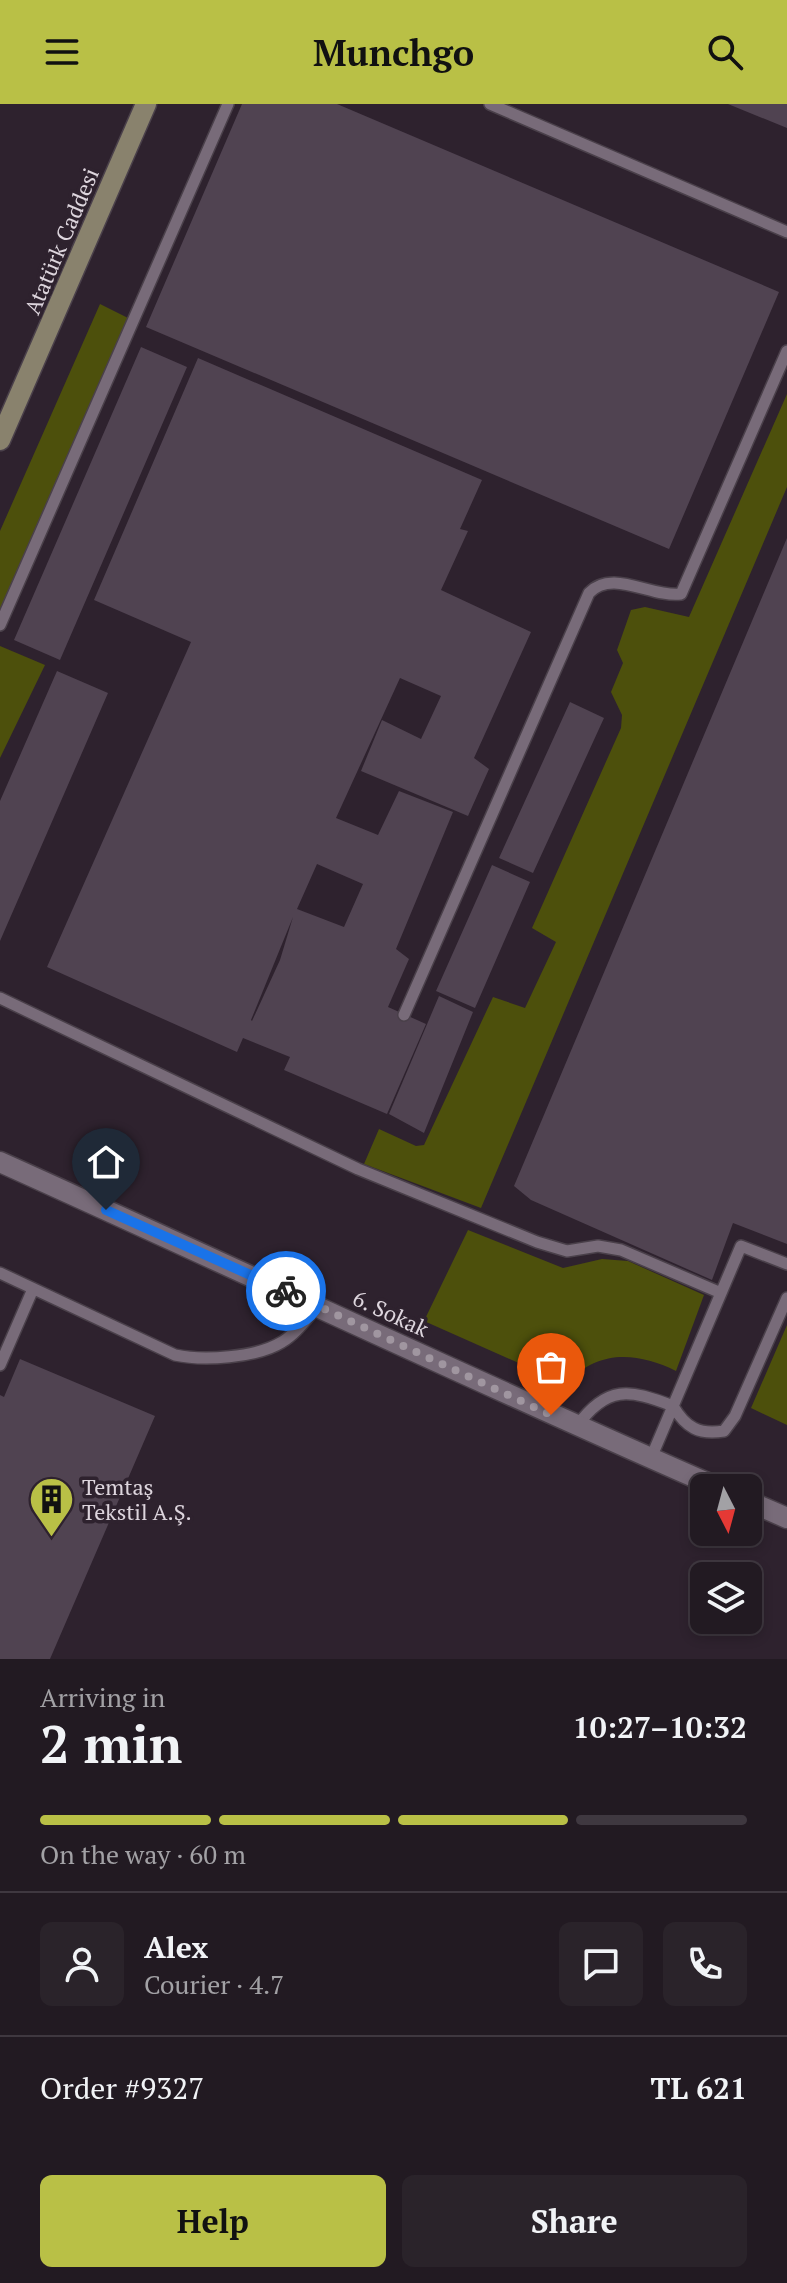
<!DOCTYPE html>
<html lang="en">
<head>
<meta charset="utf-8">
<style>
	body { margin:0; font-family:"PT Serif",serif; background:#2a232a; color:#f1f3f6; height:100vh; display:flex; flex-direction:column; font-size:30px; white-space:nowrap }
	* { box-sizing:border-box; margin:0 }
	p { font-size:26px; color:#a2a1a5 }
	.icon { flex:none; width:44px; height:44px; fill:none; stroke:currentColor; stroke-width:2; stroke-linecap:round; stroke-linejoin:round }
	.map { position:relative; height:1555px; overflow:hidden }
	.side { display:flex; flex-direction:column; background:#221a22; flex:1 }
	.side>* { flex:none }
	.needle { width:52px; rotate:174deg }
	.fabs { position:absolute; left:690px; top:1370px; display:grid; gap:16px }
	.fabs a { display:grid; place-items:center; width:72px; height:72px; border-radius:12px; background:#221a22; box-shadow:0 4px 12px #0003,0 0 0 2px #3f3840; font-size:40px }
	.pin { position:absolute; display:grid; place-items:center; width:68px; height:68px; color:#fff; margin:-82px -34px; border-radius:50% 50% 50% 0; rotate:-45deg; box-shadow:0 0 8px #0007 }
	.pin .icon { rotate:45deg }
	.courier { position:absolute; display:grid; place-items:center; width:80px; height:80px; margin:-40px; border:6px solid #1a73e8; border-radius:50%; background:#fff; color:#222; box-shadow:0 2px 10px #0007 }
	.overview em { font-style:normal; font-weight:700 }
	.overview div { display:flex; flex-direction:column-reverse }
	.overview { display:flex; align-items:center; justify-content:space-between; height:136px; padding:0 40px }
	h1 { font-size:52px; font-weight:700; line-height:60px }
	.bar { display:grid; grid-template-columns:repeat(4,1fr); gap:12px 8px; align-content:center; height:96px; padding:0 40px }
	.bar i { height:10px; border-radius:6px; background:#3f3840 }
	.bar .current { background:#b9c046 }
	.bar p { grid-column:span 4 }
	.line { display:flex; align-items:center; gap:20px; padding:0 40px; border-top:2px solid #3f3840 }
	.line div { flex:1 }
	.round { display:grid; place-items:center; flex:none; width:84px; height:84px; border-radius:12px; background:#2a232a }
	.primary-button { display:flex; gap:16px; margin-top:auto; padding:16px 40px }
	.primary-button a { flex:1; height:92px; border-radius:12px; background:#b9c046; color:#111; font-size:32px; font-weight:700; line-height:92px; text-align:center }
	.primary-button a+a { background:#2a232a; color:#f1f3f6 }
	header { display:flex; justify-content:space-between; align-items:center; height:104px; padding:0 40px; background:#b9c046; color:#111; font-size:36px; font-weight:700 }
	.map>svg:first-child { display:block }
</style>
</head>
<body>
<header><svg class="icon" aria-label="menu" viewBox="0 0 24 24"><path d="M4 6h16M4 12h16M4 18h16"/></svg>Munchgo<svg class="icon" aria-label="search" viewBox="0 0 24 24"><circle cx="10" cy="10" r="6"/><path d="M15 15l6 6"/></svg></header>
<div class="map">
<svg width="787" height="1555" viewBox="0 0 787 1555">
	<rect width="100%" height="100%" fill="#2e222e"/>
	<path fill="#4d500c" d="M100 200 132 216 0 526V427Z
		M787 290V383L481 1104 364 1060 379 1025 416 1042 424 1041 493 893 525 904 556 838 532 824 621 624 622 611 611 588 623 559 617 546 631 506 645 503 689 513Z
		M0 542 45 561 0 654Z
		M468 1126 563 1164 602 1155 628 1157 704 1191 676 1267C637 1248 598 1245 566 1280L424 1217Z
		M787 1221V1321L751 1304Z"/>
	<path fill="#504351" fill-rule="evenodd" d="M242 0H337L779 188 669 445 146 223Z
		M728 0H787V24Z
		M141 243 187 263 60 556 14 536Z
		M198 254 482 376 460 425 468 427 441 486 531 528 474 654 489 665 468 712 361 667 382 616 421 635 441 592 400 574 336 714 378 731 399 687 453 708 396 845 409 855 388 903 426 920 387 1010 284 966 290 953 243 934 237 948 47 863 191 538 94 496ZM317 760 363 780 344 823 297 805ZM293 813 280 856 252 917 251 916Z
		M787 434V1140L733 1119 712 1176 531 1096 514 1082Z
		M57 567 108 589 0 837V697Z
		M570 598 604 614 533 769 499 754Z
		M492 761 530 778 475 904 436 887Z
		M439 892 473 908 424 1029 389 1010Z
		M20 1255 155 1312 50 1555H0V1291L4 1293Z"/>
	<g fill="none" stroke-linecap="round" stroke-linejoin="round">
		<defs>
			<path id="lane" d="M490 0 787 128
				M0 521 228 0
				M0 894 358 1065 537 1138 567 1147 598 1142 621 1146 721 1189
				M404 911 589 489C612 464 652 494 681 490L787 247
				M0 1169 175 1251C203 1257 256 1254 282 1238 296 1230 307 1214 318 1202
				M0 1261 33 1185
				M577 1322C607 1281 629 1285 673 1302 686 1324 699 1331 724 1327L735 1312 787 1194
				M651 1354 741 1142 787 1160"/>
			<path id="street" d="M0 1058C240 1166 478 1279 719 1384
				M748 1397 787 1414"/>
			<path id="secondary" d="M0 336 146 0"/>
		</defs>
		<use href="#lane" stroke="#4a404a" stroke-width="14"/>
		<use href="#street" stroke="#4a404a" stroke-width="23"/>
		<use href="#secondary" stroke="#4a404a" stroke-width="23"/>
		<use href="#lane" stroke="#786b79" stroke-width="11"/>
		<use href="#street" stroke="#786b79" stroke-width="20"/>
		<use href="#secondary" stroke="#89826d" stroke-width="20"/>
	</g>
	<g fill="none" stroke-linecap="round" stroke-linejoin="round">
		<path stroke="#a096a0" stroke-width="8" stroke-dasharray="0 14.4" d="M286 1187 551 1311"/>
		<path stroke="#1a73e8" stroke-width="10" d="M106 1106 286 1187"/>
	</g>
	<defs>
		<symbol id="building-pin" viewBox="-11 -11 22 30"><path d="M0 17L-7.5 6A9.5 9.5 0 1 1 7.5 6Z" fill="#b9c046" stroke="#2e222e"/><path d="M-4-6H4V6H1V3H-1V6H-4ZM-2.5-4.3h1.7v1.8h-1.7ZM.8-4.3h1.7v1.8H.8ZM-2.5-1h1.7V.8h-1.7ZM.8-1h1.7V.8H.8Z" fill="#111"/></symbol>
	</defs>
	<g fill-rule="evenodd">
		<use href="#building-pin" x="26" y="1370" width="51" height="69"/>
	</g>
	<g text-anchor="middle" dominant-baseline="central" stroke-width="7" stroke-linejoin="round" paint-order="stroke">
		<g font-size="22" fill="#ddd5dd" stroke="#2e222e">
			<text transform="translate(61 137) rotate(-67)">Atatürk Caddesi</text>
			<text transform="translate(391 1209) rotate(25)">6. Sokak</text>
		</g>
		<g font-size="22" fill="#ddd5dd" stroke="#2e222e" text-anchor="start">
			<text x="82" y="1382">Temtaş<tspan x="82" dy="25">Tekstil A.Ş.</tspan></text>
		</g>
	</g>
</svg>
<div class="fabs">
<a><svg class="needle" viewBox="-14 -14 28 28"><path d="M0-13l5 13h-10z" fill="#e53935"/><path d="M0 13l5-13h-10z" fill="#a2a1a5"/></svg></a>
<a><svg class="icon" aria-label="layers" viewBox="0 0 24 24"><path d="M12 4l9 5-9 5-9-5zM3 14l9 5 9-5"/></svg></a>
</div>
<div class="pin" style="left:551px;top:1311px;background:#ea580c"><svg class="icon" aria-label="bag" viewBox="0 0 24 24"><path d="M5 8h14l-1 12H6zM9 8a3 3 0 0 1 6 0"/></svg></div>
<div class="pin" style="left:106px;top:1106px;background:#1f2937"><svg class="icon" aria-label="home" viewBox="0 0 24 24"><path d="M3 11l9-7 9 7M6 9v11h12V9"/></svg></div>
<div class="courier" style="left:286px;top:1187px"><svg class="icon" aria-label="bike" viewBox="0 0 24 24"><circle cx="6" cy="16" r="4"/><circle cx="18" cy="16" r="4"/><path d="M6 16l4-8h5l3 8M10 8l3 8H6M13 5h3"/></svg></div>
</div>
<section class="side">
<div class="overview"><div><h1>2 min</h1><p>Arriving in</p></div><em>10:27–10:32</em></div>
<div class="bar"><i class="current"></i><i class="current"></i><i class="current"></i><i></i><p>On the way · 60 m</p></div>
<div class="line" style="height:144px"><a class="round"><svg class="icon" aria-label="person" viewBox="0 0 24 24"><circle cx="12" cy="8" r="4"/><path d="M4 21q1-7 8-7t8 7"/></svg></a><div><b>Alex</b><p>Courier · 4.7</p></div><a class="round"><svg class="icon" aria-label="chat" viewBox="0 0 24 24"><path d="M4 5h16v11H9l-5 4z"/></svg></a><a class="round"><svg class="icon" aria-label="phone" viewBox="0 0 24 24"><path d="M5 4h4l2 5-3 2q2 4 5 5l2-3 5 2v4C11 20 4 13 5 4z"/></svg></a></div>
<div class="line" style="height:104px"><div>Order #9327</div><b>TL 621</b></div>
<div class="primary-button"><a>Help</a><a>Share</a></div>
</section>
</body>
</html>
